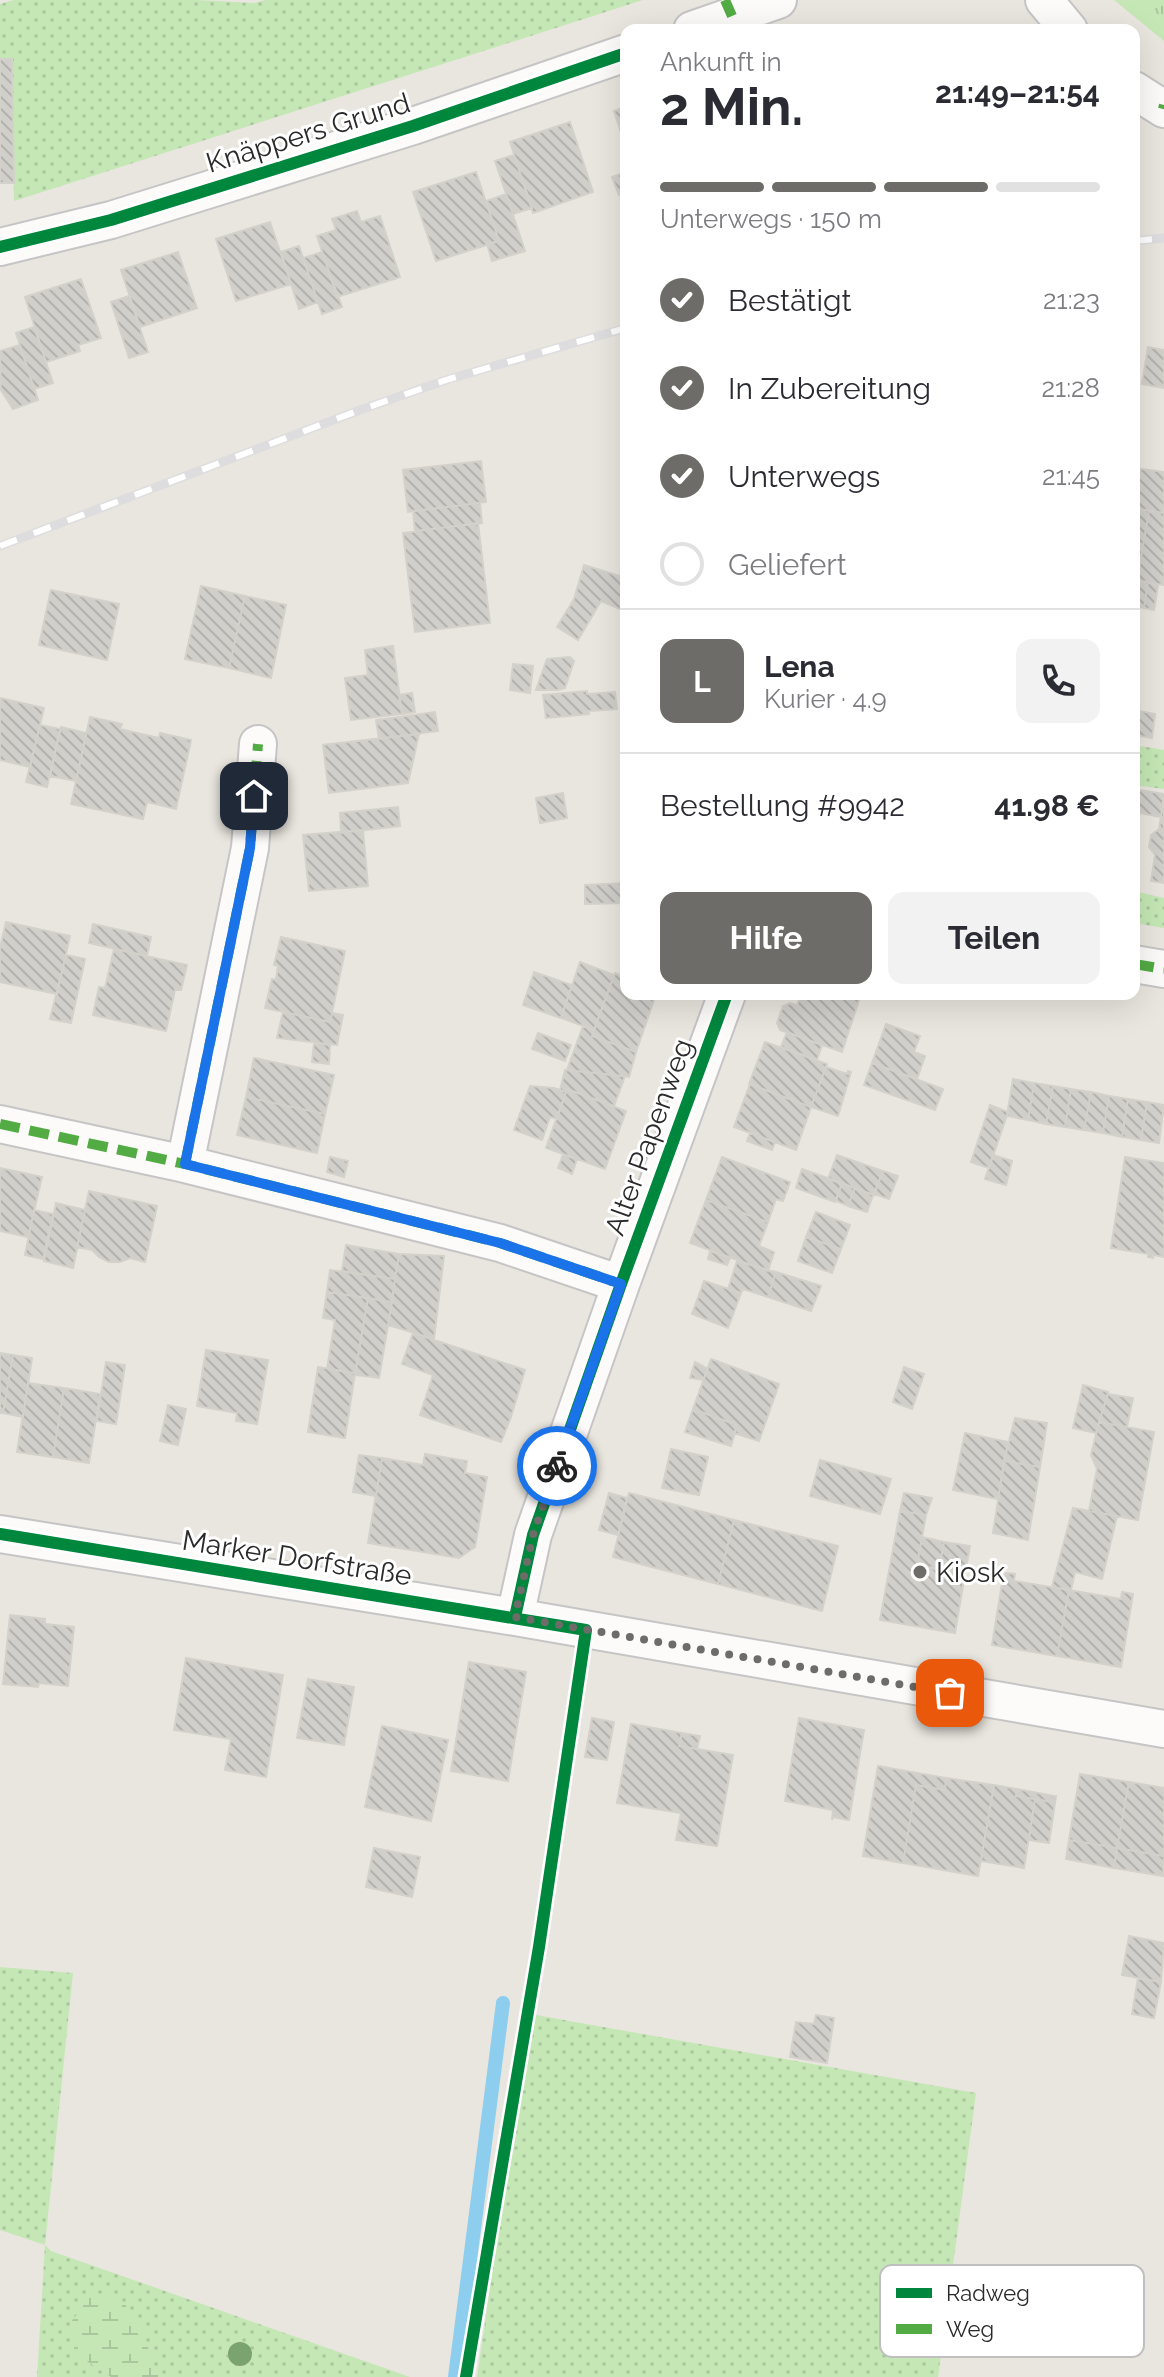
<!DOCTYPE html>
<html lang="de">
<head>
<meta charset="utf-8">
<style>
	body { margin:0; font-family:Raleway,sans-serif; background:#f2f2f3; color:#2b2b33; height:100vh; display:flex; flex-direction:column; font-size:30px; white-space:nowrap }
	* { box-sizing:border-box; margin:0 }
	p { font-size:26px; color:#7c7c81 }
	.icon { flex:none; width:44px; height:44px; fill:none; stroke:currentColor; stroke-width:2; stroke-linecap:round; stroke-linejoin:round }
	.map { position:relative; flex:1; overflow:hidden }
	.drawer { position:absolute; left:620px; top:24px; width:520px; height:976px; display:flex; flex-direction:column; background:#fff; border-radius:16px; box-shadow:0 8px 32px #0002 }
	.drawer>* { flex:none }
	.pin { position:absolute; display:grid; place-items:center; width:68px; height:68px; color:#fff; margin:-34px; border-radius:16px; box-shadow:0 4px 12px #0006 }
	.courier { position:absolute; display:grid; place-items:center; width:80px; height:80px; margin:-40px; border:6px solid #1a73e8; border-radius:50%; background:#fff; color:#222; box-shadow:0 2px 10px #0007 }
	.summary em { font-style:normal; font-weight:700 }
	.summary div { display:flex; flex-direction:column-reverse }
	.summary { display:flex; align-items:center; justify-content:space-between; height:136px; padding:0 40px }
	h1 { font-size:52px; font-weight:700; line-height:60px }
	.bar { display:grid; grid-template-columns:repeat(4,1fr); gap:12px 8px; align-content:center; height:96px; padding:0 40px }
	.bar i { height:10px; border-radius:6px; background:#e1e1e2 }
	.bar .on { background:#6d6c69 }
	.bar p { grid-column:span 4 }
	.line { display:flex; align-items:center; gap:20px; padding:0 40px; border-top:2px solid #e1e1e2 }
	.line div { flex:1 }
	.round { display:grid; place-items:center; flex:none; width:84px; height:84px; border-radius:16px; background:#f2f2f3 }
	ol { padding:0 40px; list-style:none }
	li { display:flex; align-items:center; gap:24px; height:88px }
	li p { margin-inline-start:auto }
	li .icon { padding:8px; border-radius:50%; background:#6d6c69; color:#fff; stroke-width:4 }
	li:last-child { color:#7c7c81 }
	li i { width:44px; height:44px; border:4px solid #e1e1e2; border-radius:50% }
	.button { display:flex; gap:16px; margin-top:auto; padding:16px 40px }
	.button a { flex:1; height:92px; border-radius:16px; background:#6d6c69; color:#fff; font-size:32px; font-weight:700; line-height:92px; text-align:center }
	.button a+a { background:#f2f2f3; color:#2b2b33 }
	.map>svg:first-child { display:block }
</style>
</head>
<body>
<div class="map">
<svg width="1164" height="2377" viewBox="0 0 1164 2377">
	<defs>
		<pattern id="grass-dots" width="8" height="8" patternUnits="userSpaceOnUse" patternTransform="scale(2)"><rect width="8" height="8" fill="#c5e7b5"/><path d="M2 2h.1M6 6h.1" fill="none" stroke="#a9c69c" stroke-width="1.8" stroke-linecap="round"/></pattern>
		<pattern id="wetland-marsh" width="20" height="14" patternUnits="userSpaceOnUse" patternTransform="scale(2)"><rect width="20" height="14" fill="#c5e7b5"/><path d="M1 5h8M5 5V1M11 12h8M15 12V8" fill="none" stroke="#a9c69c"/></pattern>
		<pattern id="park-tufts" width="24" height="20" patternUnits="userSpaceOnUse" patternTransform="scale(2)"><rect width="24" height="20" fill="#c5e7b5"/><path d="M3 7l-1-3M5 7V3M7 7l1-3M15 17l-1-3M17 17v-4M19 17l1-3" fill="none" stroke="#a9c69c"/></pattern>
		<pattern id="building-back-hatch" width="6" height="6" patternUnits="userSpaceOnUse" patternTransform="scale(2)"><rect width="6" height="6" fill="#d1cfca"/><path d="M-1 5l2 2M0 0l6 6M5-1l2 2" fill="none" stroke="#b4b2ae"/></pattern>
	</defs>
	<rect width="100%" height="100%" fill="#e9e6df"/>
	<path fill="url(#grass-dots)" d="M14 0H196L254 3 266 0H643L14 201 11 60H0V4Z
		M1134 745 1164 750V789L1134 785Z
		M1134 891 1164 898V928L1134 923Z
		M0 1967 73 1973 45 2245 51 2251 410 2377H37L45 2245 0 2230Z
		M530 2014 976 2093 938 2377H477Z"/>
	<path fill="url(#wetland-marsh)" d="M103 2293C140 2301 146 2348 159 2377H111L79 2356 71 2341 70 2331 71 2322 90 2297Z"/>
	<path fill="url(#park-tufts)" d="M1114 0H1164V41Z"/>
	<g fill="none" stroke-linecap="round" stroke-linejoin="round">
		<path stroke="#8dceef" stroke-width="14" d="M455 2377 503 2003"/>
	</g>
	<path fill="url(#building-back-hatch)" stroke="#d4d1cb" stroke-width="2" d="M0 59H12L14 183H0Z
		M626 107V148L614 111Z
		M570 122 593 192 533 213 510 142Z
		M514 155 532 208 513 214 495 161Z
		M476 172 499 241 436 261 413 192Z
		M626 172V192L619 195 612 177Z
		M506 194 525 251 492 261 487 244 499 241 486 201Z
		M357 211 361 222 380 216 400 277 337 297 317 236 336 230 332 219Z
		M270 222 291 284 236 301 216 239Z
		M299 246 318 302 299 309 281 252Z
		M178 252 197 308 140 327 121 270Z
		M322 252 342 307 322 314 303 258Z
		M81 279 101 338 78 345 80 351 46 362 25 297Z
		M129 296 148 352 129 358 111 302Z
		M34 327 53 383 34 389 16 333Z
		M20 345 38 400 13 409 1 390 0 351Z
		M1148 347 1164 350V388L1142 384Z
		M481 461 486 502 408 512 403 470Z
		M1134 468 1164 472V513L1134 508Z
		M480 503 482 523 415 531 413 511Z
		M1134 508 1149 511 1137 581 1134 580Z
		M1149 511 1164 513V585L1137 581Z
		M478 523 490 623 415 632 403 533Z
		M584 565 626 578V597L622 610 601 601 578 640 557 627 574 599Z
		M1134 580 1148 582 1144 608 1134 606Z
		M1148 582 1158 585 1154 610 1144 608Z
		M201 586 245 596 229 668 185 659Z
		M51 590 119 604 107 660 39 645Z
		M245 596 286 605 271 678 229 668Z
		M393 646 402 714 351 720 345 678 368 675 365 650Z
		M570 657 574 661 565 688 558 690H536L547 659Z
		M513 664 533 666 530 693 510 690Z
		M587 691V694L615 692 617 709 589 711V714L546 718 543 695Z
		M412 693 415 712 402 714 399 695Z
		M0 698 44 708 30 767 0 760Z
		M1135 710 1155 714 1152 738 1134 735Z
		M435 712 438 731 379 739 376 720Z
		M90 717 122 724 120 729 159 738 160 733 191 740 176 809 147 802 143 819 71 804Z
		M40 725 60 729 47 787 26 782Z
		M61 727 86 733 76 781 50 776Z
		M419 734 408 783 329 793 323 745Z
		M1134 789 1164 794 1161 817 1134 812Z
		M563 793 567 818 540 823 536 798Z
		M1163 803H1164V883L1151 881 1155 855 1149 847 1151 835 1159 829Z
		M398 807 400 826 341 833 340 813Z
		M363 830 368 886 309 891 303 835Z
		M626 883V903L585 904V885Z
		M6 922 70 936 57 994 0 982V948Z
		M93 924 151 937 147 956 89 943Z
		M281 937 345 951 330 1022 265 1008 272 979 276 980 278 966 274 965Z
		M114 949 187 965 181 990H175L166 1031 93 1015 99 987 105 988Z
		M66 955 85 959 71 1023 50 1019Z
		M580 962 614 975 594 1030 561 1018Z
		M534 972 572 985 561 1018 523 1005Z
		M615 973 626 977V994H656L636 1052 592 1036Z
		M801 994H861L842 1052 780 1030 777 1023 783 1006 790 1003 797 1005Z
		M283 1012 330 1022 332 1013 343 1015 337 1045 277 1038Z
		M886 1024 920 1036 914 1052 925 1056 917 1079 872 1063Z
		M583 1026 594 1030 592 1036 636 1052 629 1077 567 1070Z
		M787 1032 822 1045 817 1060 781 1047Z
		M538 1033 571 1045 565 1061 532 1049Z
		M765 1042 827 1064 811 1107 749 1084Z
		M314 1043 330 1045 329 1064 312 1062Z
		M254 1058 334 1075 325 1114 246 1097Z
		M872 1063 943 1089 935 1110 864 1085Z
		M826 1067 847 1074 848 1071 851 1072 838 1116 811 1107Z
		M565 1070 625 1076 614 1106 567 1089 566 1092 560 1090Z
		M1013 1079 1034 1083 1028 1120 1007 1116Z
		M1034 1083 1053 1086 1046 1124 1028 1120Z
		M750 1084 811 1107 796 1150 734 1127Z
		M530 1086 554 1088 566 1092 557 1119 550 1117 542 1140 514 1130Z
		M1053 1086 1071 1089 1065 1127 1046 1124Z
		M567 1089 626 1111 605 1169 546 1148Z
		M1071 1089 1091 1092 1084 1130 1065 1127Z
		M1091 1092 1109 1096 1103 1133 1084 1130Z
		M1109 1096 1128 1099 1122 1137 1103 1133Z
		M246 1097 325 1114 317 1153 237 1135Z
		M1128 1099 1147 1102 1141 1140 1122 1137Z
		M1147 1102 1164 1105 1159 1143 1141 1140Z
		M990 1105 1008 1112 989 1168 971 1162Z
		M750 1133 775 1142 772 1150 747 1141Z
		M563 1155 577 1159 572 1174 558 1168Z
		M837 1155 883 1171 874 1195 828 1179Z
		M993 1155 1012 1161 1006 1185 985 1179Z
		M330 1157 348 1161 344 1177 327 1172Z
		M722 1157 790 1182 783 1201 776 1199 768 1222 706 1200Z
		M1125 1157 1164 1163V1257L1153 1255V1258L1148 1257V1254L1111 1248Z
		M0 1168 42 1177 28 1237 0 1231Z
		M802 1169 842 1183 835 1202 796 1188Z
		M883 1171 898 1176 889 1199 874 1194Z
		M842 1183 855 1188 848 1206 836 1201Z
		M855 1188 873 1195 867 1212 848 1206Z
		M89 1191 157 1206 145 1262 130 1258 120 1262H109L99 1257 92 1250 77 1247Z
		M706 1200 768 1222 759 1246 774 1252 768 1271 690 1243Z
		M56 1203 85 1210 73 1268 44 1261Z
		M34 1210 53 1214 43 1259 25 1255Z
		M816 1212 850 1225 841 1249 806 1237Z
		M806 1237 841 1249 832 1273 798 1261Z
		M346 1245 399 1254 395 1279 342 1271Z
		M710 1251 730 1258 727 1265 708 1259Z
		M399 1254 444 1256 434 1339 388 1325Z
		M737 1261 776 1272 768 1297 743 1289 741 1293 728 1289Z
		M330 1270 395 1279 392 1302 327 1292Z
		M776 1272 821 1286 811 1311 768 1297Z
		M704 1281 741 1293 728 1328 692 1314Z
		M327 1292 368 1298 355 1373 327 1369 335 1320 323 1318Z
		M368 1298 392 1302 379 1378 355 1375Z
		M413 1333 525 1370 511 1417 501 1442 420 1415 433 1375 402 1364Z
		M206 1350 268 1360 257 1424 236 1421 237 1413 197 1406Z
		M0 1353 13 1355 3 1413H0Z
		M13 1355 32 1358 23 1417 3 1413Z
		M711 1359 779 1384 759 1441 734 1433 737 1425 693 1409Z
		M106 1362 125 1365 116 1424 97 1421Z
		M695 1362 708 1369 703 1380 690 1378Z
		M318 1367 355 1373 345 1438 308 1432Z
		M904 1367 924 1374 912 1409 893 1402Z
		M28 1383 64 1388 53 1457 17 1452Z
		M1083 1385 1108 1392 1096 1433 1073 1428Z
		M64 1388 100 1394 89 1463 53 1457Z
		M1108 1394 1133 1398 1127 1427 1099 1422Z
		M168 1405 186 1409 178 1445 160 1441Z
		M693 1409 737 1425 731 1446 685 1432Z
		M1015 1418 1047 1423 1040 1467 1004 1461Z
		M1099 1422 1154 1432 1138 1520 1089 1511 1097 1469 1091 1455Z
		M965 1433 1008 1442 998 1499 953 1490Z
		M671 1449 708 1457 699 1495 662 1488Z
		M425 1454 467 1461 465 1473 487 1477 475 1547 459 1558 368 1543 382 1458 423 1465Z
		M359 1455 382 1458 376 1496 353 1492Z
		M820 1460 891 1479 880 1514 810 1496Z
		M1004 1461 1040 1467 1028 1540 993 1533Z
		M609 1493 627 1498 618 1535 599 1530Z
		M629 1493 734 1520 718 1584 613 1557Z
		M904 1493 932 1498 926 1515 900 1511Z
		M1073 1508 1117 1516 1102 1579 1075 1572 1071 1590H1069L1052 1587Z
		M900 1511 926 1515 917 1565 965 1574 955 1633 880 1620Z
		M734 1520 838 1546 822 1611 718 1584Z
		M922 1537 944 1542 939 1570 917 1565Z
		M944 1542 970 1546 965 1574 939 1570Z
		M1006 1573 1015 1574 1014 1581 1069 1590 1057 1656 992 1645 1003 1577Z
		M1069 1590 1121 1599 1122 1592 1133 1594 1121 1667 1057 1656Z
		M10 1615 45 1619V1624L74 1627 68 1686 39 1683 38 1687 3 1684Z
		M186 1658 283 1675 266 1777 225 1770 231 1739 174 1730Z
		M469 1662 526 1672 508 1781 451 1771Z
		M308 1679 354 1687 344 1745 297 1738Z
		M592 1718 614 1722 607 1760 585 1757Z
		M799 1718 864 1730 849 1820 833 1817 832 1820 833 1810 785 1801Z
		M631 1724 682 1733 679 1746 733 1755 717 1846 676 1840 681 1813 617 1803Z
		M382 1726 448 1740 431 1821 365 1807Z
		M682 1733 700 1736 697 1749 679 1746Z
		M878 1766 946 1778 945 1790 916 1785 903 1863 863 1856Z
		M1080 1774 1129 1782 1117 1848 1069 1840Z
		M946 1778 994 1785 978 1876 903 1863 916 1785 945 1790Z
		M1129 1782 1164 1788V1856L1117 1848Z
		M994 1785 1017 1789 1016 1796 1035 1799 1024 1868 981 1861Z
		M1017 1789 1054 1796 1052 1802 1016 1796Z
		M1054 1796H1056L1049 1843 1029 1840 1035 1799 1052 1802Z
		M1069 1840 1117 1848 1114 1868 1066 1859Z
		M374 1848 420 1857 412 1897 366 1887Z
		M1117 1848 1164 1856 1163 1876 1114 1868Z
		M1129 1936 1164 1943 1161 1982 1122 1975Z
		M1138 1978 1161 1982 1154 2018 1132 2014Z
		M816 2015 834 2018 827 2063 790 2057 796 2022 814 2024Z"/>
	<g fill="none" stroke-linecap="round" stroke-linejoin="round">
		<defs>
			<path id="street" d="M1044 0 1069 30
				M692 30 778 0
				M1134 90 1164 109
				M0 247 111 220 413 126 626 53
				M1134 964 1164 969
				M0 1124 185 1164 500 1243 621 1284
				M185 1164 250 848 258 744
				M0 1534 515 1617 1164 1729
				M515 1617 533 1535 621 1284 727 994"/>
		</defs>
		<use href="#street" stroke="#c6c5c5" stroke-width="40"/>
		<use href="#street" stroke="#fcfbfa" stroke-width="36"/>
		<defs>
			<path id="rail" d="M1134 241 1164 238
				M0 546 360 410 449 379 626 328"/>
		</defs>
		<use href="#rail" stroke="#dddddf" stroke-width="9"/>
		<use href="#rail" stroke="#fff" stroke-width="6" stroke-dasharray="18" stroke-linecap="butt"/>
		<path stroke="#53ab44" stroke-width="10" stroke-dasharray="20 10" stroke-linecap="butt" d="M725 0 732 16
			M1163 109 1164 105
			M1134 964 1164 969
			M0 1124 185 1164 500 1243 621 1284
			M185 1164 250 848 258 744"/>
		<defs>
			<path id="cycleway" d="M0 247 111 220 413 126 626 53
				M0 1534 586 1630 539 1947 466 2377
				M515 1617 533 1535 621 1284 727 994"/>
		</defs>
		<use href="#cycleway" stroke="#fff" stroke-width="17"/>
		<use href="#cycleway" stroke="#00873e" stroke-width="12"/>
	</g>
	<circle fill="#7aa370" cx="240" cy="2354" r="12"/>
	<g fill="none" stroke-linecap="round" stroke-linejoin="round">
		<path stroke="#6d6c69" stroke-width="8" stroke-dasharray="0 14.4" d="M557 1466 533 1535 515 1617 950 1693"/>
		<path stroke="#1a73e8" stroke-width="10" d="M254 796 250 848 185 1164 500 1243 621 1284 557 1466"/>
	</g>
	<circle fill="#6d6c69" stroke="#fff" stroke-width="3" cx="920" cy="1572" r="8"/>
	<g text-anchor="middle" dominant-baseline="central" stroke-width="6" stroke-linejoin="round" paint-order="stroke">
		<g font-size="28" fill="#2a2a2a" stroke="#fff">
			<text transform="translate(308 133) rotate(-17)">Knäppers Grund</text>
			<text transform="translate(649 1137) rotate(-70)">Alter Papenweg</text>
			<text transform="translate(297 1558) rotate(9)">Marker Dorfstraße</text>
		</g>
		<g font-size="28" fill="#2a2a2a" stroke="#fff" text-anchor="start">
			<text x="936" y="1572">Kiosk</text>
		</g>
	</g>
	<rect x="880" y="2265" width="264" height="92" rx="12" fill="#fff" stroke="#bfbfbf" stroke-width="2"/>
	<rect x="896" y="2288" width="36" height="10" fill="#00873e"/>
	<rect x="896" y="2324" width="36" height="10" fill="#53ab44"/>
	<g font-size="22" fill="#2a2a2a">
		<text x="946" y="2301">Radweg</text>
		<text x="946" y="2337">Weg</text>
	</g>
</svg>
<div class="pin" style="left:950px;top:1693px;background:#ea580c"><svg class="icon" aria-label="bag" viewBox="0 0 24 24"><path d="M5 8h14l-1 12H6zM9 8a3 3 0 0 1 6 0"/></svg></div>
<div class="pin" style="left:254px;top:796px;background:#1f2937"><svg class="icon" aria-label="home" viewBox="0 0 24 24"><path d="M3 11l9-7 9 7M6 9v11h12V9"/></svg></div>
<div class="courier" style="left:557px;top:1466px"><svg class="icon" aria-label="bike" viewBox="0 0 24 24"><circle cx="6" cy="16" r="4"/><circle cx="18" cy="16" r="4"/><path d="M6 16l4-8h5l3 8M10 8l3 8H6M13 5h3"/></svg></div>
<section class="drawer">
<div class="summary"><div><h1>2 Min.</h1><p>Ankunft in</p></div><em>21:49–21:54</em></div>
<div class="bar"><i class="on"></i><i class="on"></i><i class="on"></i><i></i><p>Unterwegs · 150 m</p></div>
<ol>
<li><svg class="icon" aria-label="check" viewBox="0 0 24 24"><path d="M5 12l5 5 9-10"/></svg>Bestätigt<p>21:23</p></li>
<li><svg class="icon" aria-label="check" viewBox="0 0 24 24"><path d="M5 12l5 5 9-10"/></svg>In Zubereitung<p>21:28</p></li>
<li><svg class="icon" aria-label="check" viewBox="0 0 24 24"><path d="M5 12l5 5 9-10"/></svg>Unterwegs<p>21:45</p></li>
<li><i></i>Geliefert</li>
</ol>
<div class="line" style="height:144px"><b class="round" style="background:#6d6c69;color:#fff">L</b><div><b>Lena</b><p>Kurier · 4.9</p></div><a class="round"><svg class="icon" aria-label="phone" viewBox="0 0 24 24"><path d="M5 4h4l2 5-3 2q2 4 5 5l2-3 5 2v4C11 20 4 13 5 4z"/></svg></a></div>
<div class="line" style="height:104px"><div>Bestellung #9942</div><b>41.98 €</b></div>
<div class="button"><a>Hilfe</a><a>Teilen</a></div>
</section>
</div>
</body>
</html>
